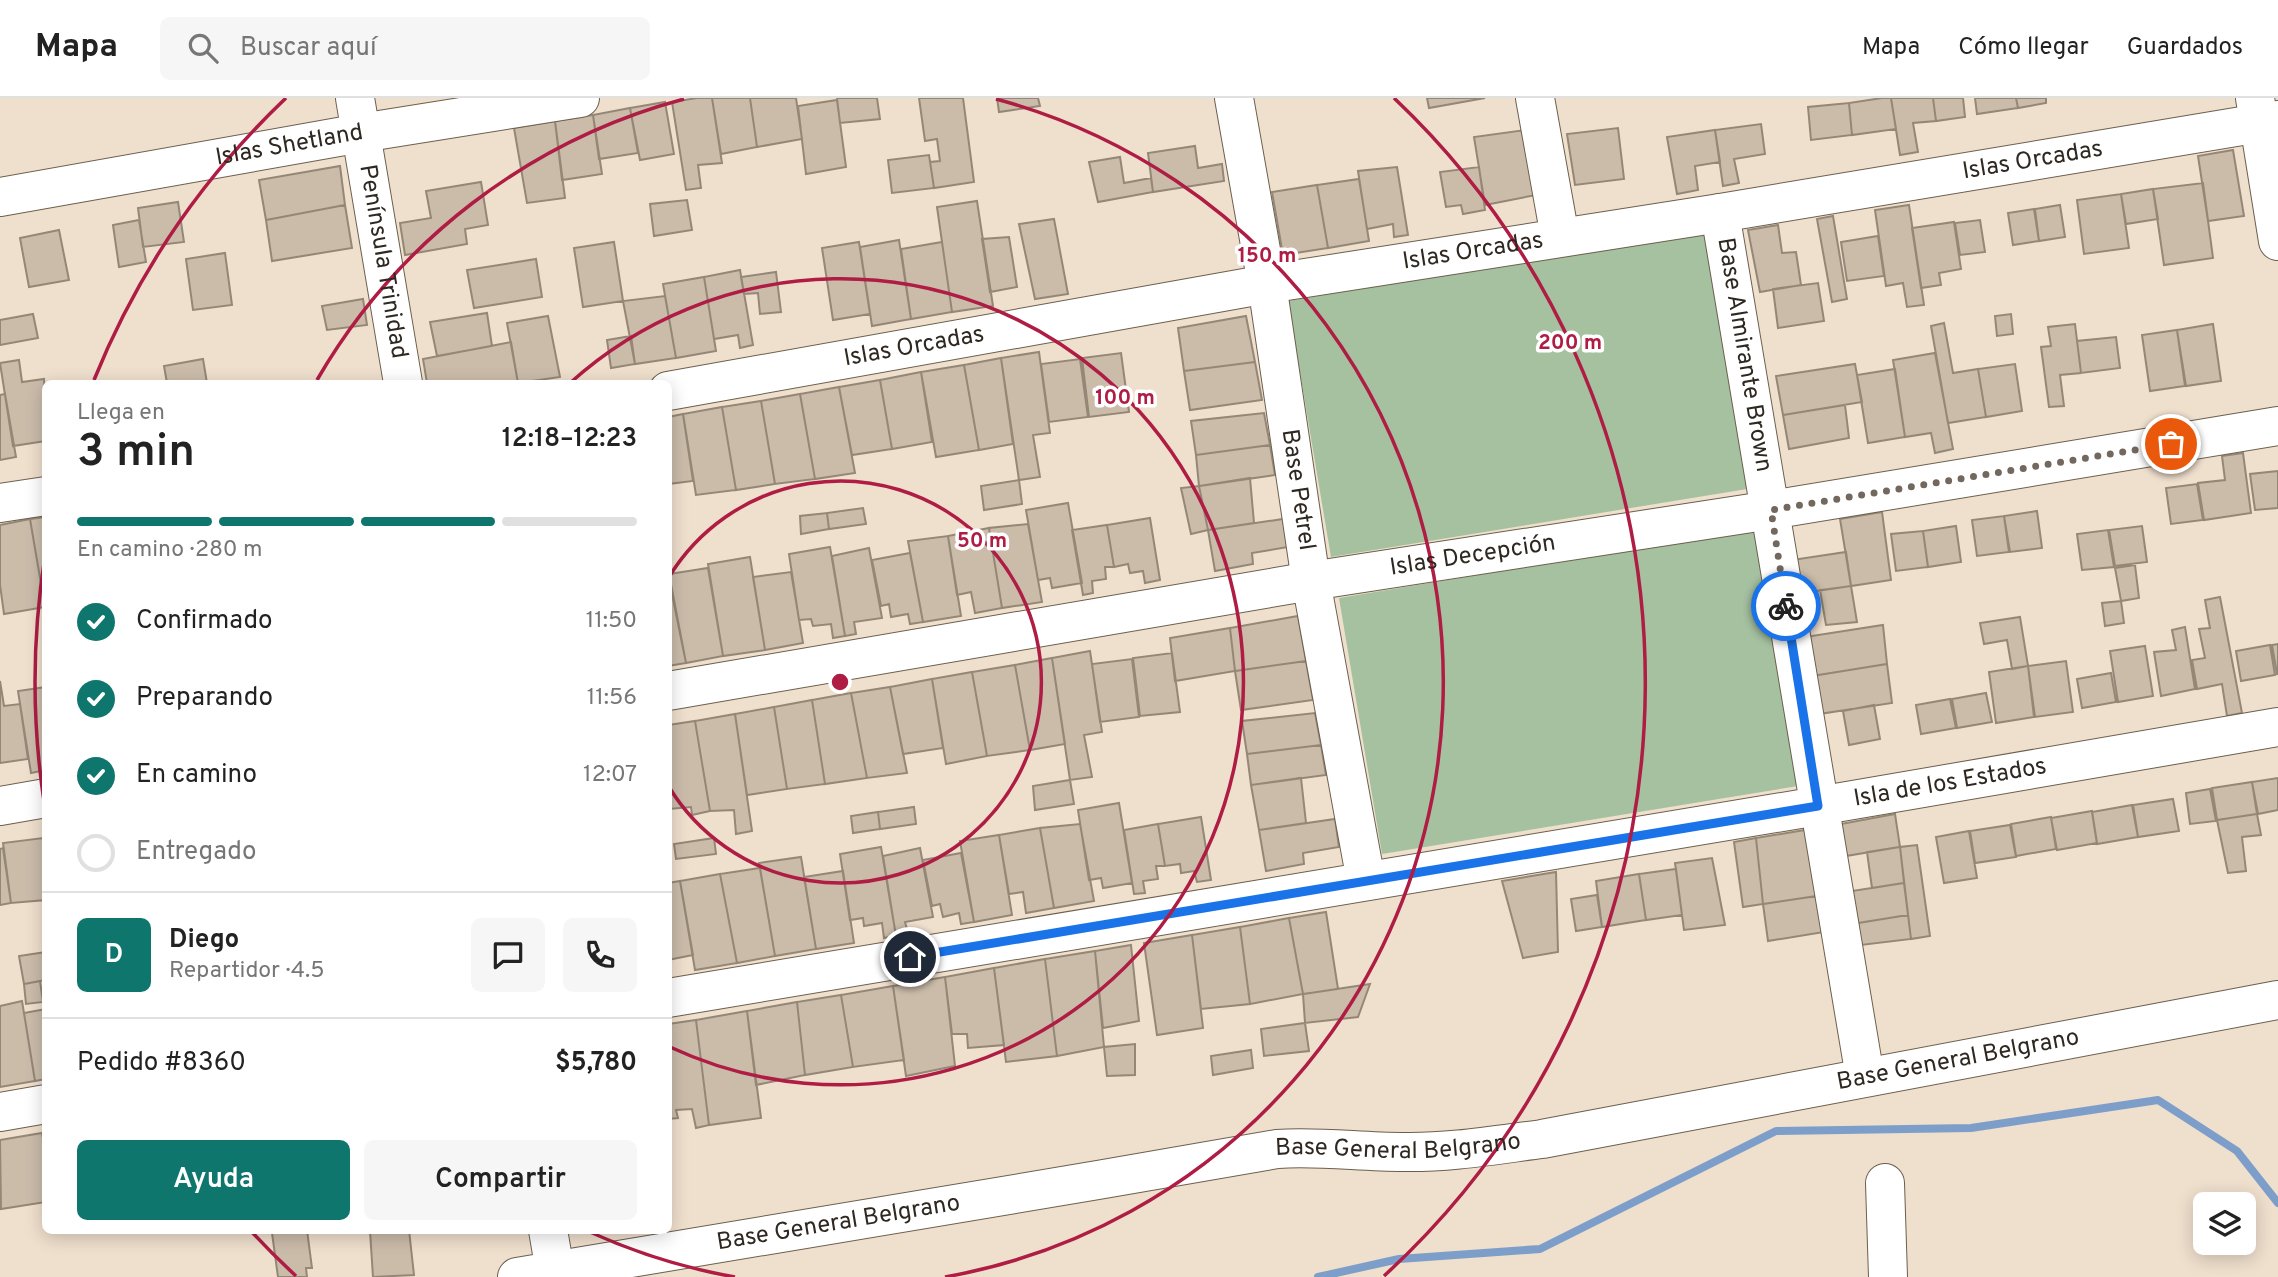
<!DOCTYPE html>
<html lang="es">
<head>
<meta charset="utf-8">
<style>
	body { margin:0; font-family:Overpass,sans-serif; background:#f6f6f6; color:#222; height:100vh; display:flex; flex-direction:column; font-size:26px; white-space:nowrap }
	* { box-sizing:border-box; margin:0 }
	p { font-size:23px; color:#767676 }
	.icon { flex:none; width:38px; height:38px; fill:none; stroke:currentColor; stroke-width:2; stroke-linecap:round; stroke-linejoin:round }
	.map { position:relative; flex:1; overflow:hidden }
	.sheet { position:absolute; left:42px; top:282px; width:630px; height:854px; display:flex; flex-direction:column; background:#fff; border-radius:10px; box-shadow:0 4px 18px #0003 }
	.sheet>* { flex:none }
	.fabs { position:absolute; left:2193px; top:1094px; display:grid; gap:14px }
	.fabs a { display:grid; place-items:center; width:63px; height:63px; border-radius:10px; background:#fff; box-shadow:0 4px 18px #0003; font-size:35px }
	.pin { position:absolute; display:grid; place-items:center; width:60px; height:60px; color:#fff; margin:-30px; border:4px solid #fff; border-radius:50%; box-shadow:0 2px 7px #0007 }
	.courier { position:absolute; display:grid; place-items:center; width:70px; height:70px; margin:-35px; border:5px solid #1a73e8; border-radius:50%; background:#fff; color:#222; box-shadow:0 2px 9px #0007 }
	.overview em { font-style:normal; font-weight:600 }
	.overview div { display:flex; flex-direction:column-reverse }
	.overview { display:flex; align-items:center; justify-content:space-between; height:119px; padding:0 35px }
	h1 { font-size:46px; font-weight:600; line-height:52px }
	.bar { display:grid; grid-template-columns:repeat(4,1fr); gap:10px 7px; align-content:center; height:84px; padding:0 35px }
	.bar i { height:9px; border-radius:5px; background:#e0e0e0 }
	.bar .selected { background:#0f766e }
	.bar p { grid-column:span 4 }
	.line { display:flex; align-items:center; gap:18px; padding:0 35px; border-top:2px solid #e0e0e0 }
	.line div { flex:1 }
	.round { display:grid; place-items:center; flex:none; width:74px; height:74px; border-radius:10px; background:#f6f6f6 }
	ol { padding:0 35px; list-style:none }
	li { display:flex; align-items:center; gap:21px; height:77px }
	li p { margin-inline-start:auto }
	li .icon { padding:7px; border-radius:50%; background:#0f766e; color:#fff; stroke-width:4 }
	li:last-child { color:#767676 }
	li i { width:38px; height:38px; border:4px solid #e0e0e0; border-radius:50% }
	.primary-button { display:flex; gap:14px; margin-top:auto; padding:14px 35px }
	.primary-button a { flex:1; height:80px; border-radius:10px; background:#0f766e; color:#fff; font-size:28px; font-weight:600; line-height:80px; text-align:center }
	.primary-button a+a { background:#f6f6f6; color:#222 }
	header { display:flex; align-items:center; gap:42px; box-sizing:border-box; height:98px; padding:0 35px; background:#fff; border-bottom:2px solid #e0e0e0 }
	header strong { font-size:33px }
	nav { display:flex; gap:38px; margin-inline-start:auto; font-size:24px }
	.search { width:490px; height:63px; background:#f6f6f6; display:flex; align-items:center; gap:18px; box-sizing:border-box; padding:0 24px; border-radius:10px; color:#767676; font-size:26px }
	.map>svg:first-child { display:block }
</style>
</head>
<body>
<header>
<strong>Mapa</strong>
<div class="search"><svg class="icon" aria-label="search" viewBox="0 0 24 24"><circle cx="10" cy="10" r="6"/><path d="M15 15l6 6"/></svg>Buscar aquí</div>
<nav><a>Mapa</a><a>Cómo llegar</a><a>Guardados</a></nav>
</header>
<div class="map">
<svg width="2278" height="1179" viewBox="0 0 2278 1179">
	<rect width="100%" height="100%" fill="#efdfcd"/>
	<path fill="#a5c1a0" d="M1704 134 1747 391 1331 459 1288 203Z
		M1755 431 1798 688 1382 756 1339 500Z"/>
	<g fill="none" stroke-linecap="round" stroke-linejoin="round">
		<path stroke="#7e9eca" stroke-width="8" d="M1318 1179 1399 1161 1540 1151 1776 1033 1971 1030 2158 1002 2237 1053 2278 1105"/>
	</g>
	<path fill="#cbbcaa" stroke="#958776" stroke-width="2" d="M697 0H712L722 65 698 67 701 90 686 92 672 4Z
		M712 0H750L757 49 721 56Z
		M750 0H796L802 41 757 49Z
		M837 0H877L880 21 840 25Z
		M919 0H963L974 84 934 90 930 64 940 63 937 41 925 43Z
		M997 0H1038L1040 8 999 14Z
		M1427 0H1485L1429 10Z
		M1882 0H1891L1896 31 1852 37 1849 5Z
		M1891 0H1933L1936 23 1913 25 1918 54 1900 57Z
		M1933 0H1963L1965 19 1936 23Z
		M1975 0H2016L2018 10 1977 16Z
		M2016 0H2046V5L2018 10Z
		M837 2 846 69 806 76 798 8Z
		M665 4 674 56 640 62 630 10Z
		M1849 5 1852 37 1811 42 1808 9Z
		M630 10 638 55 599 61 593 17Z
		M593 17 602 76 562 82 555 23Z
		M555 23 565 100 527 105 514 30Z
		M1761 26 1765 56 1734 61 1739 85 1723 88 1715 32Z
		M1618 30 1624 81 1575 87 1567 36Z
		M1525 32 1536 97 1485 107 1474 39Z
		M1715 32 1720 64 1695 68 1698 92 1677 96 1667 39Z
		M1195 48 1198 70 1222 66 1224 83 1153 94 1148 55Z
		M2233 52 2244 118 2208 123 2198 58Z
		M929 57 934 90 892 95 888 62Z
		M1120 59 1124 85 1151 80 1153 94 1098 104 1089 64Z
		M340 68 345 107 266 122 259 82Z
		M1397 69 1408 137 1394 139 1393 126 1367 131 1358 73Z
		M1479 69 1485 112 1463 116 1461 107 1446 109 1440 74Z
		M1359 81 1369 143 1328 150 1317 87Z
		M481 84 488 127 465 131 467 146 405 157 400 125 431 120 426 93Z
		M2203 85 2213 160 2164 167 2153 91Z
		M1317 87 1328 150 1283 157 1272 94Z
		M2153 91 2158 121 2126 126 2121 96Z
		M2121 96 2129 150 2084 156 2077 102Z
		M687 102 692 132 654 138 650 106Z
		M977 103 993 208 952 214 937 109Z
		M178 104 184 144 143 149 138 110Z
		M345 107 352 150 272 163 266 122Z
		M1909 107 1924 207 1907 209 1903 185 1886 188 1875 112Z
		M2060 107 2065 139 2039 143 2035 111Z
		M2034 111 2039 143 2013 147 2008 115Z
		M1833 118 1847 201 1832 204 1817 121Z
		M1054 121 1068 196 1035 201 1019 126Z
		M139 122 146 164 119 169 113 127Z
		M1980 122 1985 154 1960 157 1955 125Z
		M1954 124 1961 171 1939 175 1941 187 1921 190 1912 130Z
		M1778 127 1782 155 1796 154 1801 187 1760 194 1748 132Z
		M59 132 69 182 29 189 20 140Z
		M1878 138 1884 178 1847 183 1841 144Z
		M1009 139 1017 189 990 194 982 141Z
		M899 142 911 221 872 228 860 149Z
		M614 144 623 203 583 209 574 150Z
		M859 144 870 216 833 222 822 150Z
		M942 144 952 214 911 221 901 151Z
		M225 155 232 207 193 212 186 161Z
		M536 161 542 199 474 210 467 172Z
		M740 172 753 247 740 250 738 237 714 241 704 179Z
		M776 174 781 214 760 216 758 195 744 196 741 179Z
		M704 179 716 253 676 260 663 186Z
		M1818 185 1824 223 1778 230 1773 191Z
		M665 198 676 260 635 266 623 203Z
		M363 201 367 227 327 232 322 208Z
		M487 215 492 248 437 258 430 224Z
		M33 216 38 240 0 247V222Z
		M2011 216 2013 236 1997 238 1995 218Z
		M548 218 560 279 518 285 507 225Z
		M1246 218 1255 264 1184 273 1178 230Z
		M1944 225 1953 275 1978 271 1986 319 1948 325 1931 228Z
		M2075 226 2081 275 2060 277 2064 308 2049 309 2041 249 2051 248 2048 229Z
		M2213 226 2221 283 2186 288 2177 232Z
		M2177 232 2185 288 2150 293 2142 237Z
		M631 238 635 266 611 270 607 242Z
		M2116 239 2120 270 2081 275 2077 243Z
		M511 244 518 285H427L423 261Z
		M1039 254 1050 335 1033 337 1040 379 1019 382 1001 260Z
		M1121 255 1129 314 1089 319 1082 260Z
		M1935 255 1953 351 1935 355 1931 335 1905 339 1893 262Z
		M1001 260 1013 346 979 352 964 267Z
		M203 261 207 285H167L164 268Z
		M1080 261 1088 319 1049 324 1041 266Z
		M19 262 22 284 44 281 46 343 13 348 0 265Z
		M1255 264 1262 302 1190 312 1184 273Z
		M1855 266 1862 304 1783 317 1776 278Z
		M2015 266 2022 313 1986 319 1978 271Z
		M964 267 979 352 936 359 921 274Z
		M1895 271 1905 339 1868 345 1857 277Z
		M921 274 932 344 892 351 880 282Z
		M880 282 892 351 852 357 839 289Z
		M839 289 855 375 815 381 800 296Z
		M5 296 16 359 0 362V297Z
		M800 296 815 381 775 386 761 303Z
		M761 303 775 386 736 392 722 309Z
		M1845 307 1849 340 1789 351 1783 317Z
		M722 309 736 392 696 397 683 316Z
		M1264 315 1270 347 1196 357 1191 323Z
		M683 316 693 383 668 386V319Z
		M1270 347 1275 377 1199 388 1196 357Z
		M2243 355 2251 415 2204 422 2198 385 2225 382 2222 358Z
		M2278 373V410L2255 412 2250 376Z
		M1250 380 1254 425 1208 432 1199 388Z
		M1019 382 1022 406 984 412 981 388Z
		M2197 386 2203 422 2171 426 2166 390Z
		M1199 388 1208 432 1191 436 1181 390Z
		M1068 405 1082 485 1052 490 1050 480 1038 482 1026 412Z
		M863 410 866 426 829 431 827 415Z
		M2037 413 2042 450 2010 454 2004 418Z
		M1882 414 1891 482 1851 488 1840 421Z
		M827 415 829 431 801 436 800 418Z
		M2004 418 2009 454 1977 458 1972 422Z
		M46 419V509H45L30 421Z
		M1150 420 1160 482 1145 485 1143 473 1130 475 1128 466 1114 469 1107 427Z
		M30 421 45 509 4 516 0 487V427Z
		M1283 421 1288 449 1252 455 1253 466 1215 473 1208 432Z
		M1028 426 1042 504 1002 510 989 430Z
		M1107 427 1114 469H1105L1106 481 1092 483 1093 495 1083 497 1072 432Z
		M1956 428 1961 464 1928 469 1923 433Z
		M2142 428 2147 464 2115 468 2109 432Z
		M989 430 1002 510 975 515 971 494 957 497 948 438Z
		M2108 432 2114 469 2082 472 2077 436Z
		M1923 433 1928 469 1896 473 1891 436Z
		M948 438 961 518 923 524 908 443Z
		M830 449 845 538 833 540 831 526 813 528 811 521 799 522 789 456Z
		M869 450 882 520 854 524 856 536 845 538 832 458Z
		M1846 454 1851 488 1797 496 1792 462Z
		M910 455 923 524 910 526 908 516 891 519 889 506 881 508 872 462Z
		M750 459 765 552 723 558 708 466Z
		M2135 467 2139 500 2121 503 2115 470Z
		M708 470 723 558 686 565 669 476Z
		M791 474 803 545 765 552 753 479Z
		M668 476 686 565 668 568Z
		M1851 488 1857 524 1826 527 1820 492Z
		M2220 499 2242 615 2227 618 2222 586 2197 591 2192 562 2205 560 2199 531 2210 530 2205 502Z
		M2121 503 2124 525 2105 528 2102 505Z
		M1298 518 1306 563 1235 573 1230 530Z
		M2020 519 2028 568 2012 571 2007 542 1984 546 1980 525Z
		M1883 527 1887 566 1812 578 1805 539Z
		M2185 529 2195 591 2161 598 2154 554 2176 552 2172 532Z
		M1230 530 1235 573 1175 583 1170 540Z
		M2278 546V576H2277L2272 547Z
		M2270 547 2275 577 2241 583 2236 553Z
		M2145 548 2153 598 2118 604 2110 553Z
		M1090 553 1102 634 1084 637 1092 679 1070 682 1052 560Z
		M1172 555 1180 614 1140 618 1133 560Z
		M1052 560 1065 646 1030 652 1015 567Z
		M1132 561 1139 619 1100 624 1092 566Z
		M1306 563 1313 602 1241 612 1235 573Z
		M2066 563 2073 614 2035 619 2028 568Z
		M1887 566 1892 605 1819 616 1812 578Z
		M1015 567 1030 652 987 658 972 574Z
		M2028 568 2034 619 1996 625 1989 574Z
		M972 574 987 658 946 666 932 581Z
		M2111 575 2116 604 2082 610 2077 581Z
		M932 581 943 650 903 656 890 589Z
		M0 583 4 608 20 606 28 661 0 665Z
		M46 589V672L31 675 18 593Z
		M890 589 907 675 867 680 851 595Z
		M851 595 867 680 825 686 812 602Z
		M1986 595 1992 624 1957 630 1952 601Z
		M1950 601 1956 630 1921 636 1916 607Z
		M812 602 825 686 787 691 774 609Z
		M1874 607 1880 641 1849 647 1843 613Z
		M774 609 787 691 747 697 735 616Z
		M1315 615 1321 647 1247 656 1242 623Z
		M735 616 752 733 736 736 734 712 710 713 695 623Z
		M695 623 710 713 692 717 691 709 669 711 668 627Z
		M1321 647 1326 677 1251 687 1247 656Z
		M1301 680 1306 725 1259 732 1251 687Z
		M2278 680V712L2258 716 2252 684Z
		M1070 682 1074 706 1035 712 1033 688Z
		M2252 684 2257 716 2217 722 2212 690Z
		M2210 691 2216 723 2190 726 2186 695Z
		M2173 701 2179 733 2138 739 2133 707Z
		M1119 705 1132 785 1103 790 1101 780 1089 782 1078 712Z
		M2132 707 2138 739 2097 746 2092 714Z
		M914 709 916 726 880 731 878 714Z
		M2092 713 2097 745 2057 752 2051 720Z
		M878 714 880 731 853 735 851 718Z
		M1895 716 1900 749 1846 758 1841 726Z
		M2257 716 2261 737 2242 739 2246 773 2228 775 2217 722Z
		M1201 719 1211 782 1197 784 1194 773 1181 775 1180 766 1165 768 1158 726Z
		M2051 719 2056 751 2016 758 2011 726Z
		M1335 721 1339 749 1303 755 1304 766 1266 773 1259 732Z
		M1080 726 1094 803 1054 810 1040 730Z
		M1158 726 1165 768H1156L1158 781 1143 783 1145 795 1134 796 1124 732Z
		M2010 727 2016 759 1975 765 1970 733Z
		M1040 730 1054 810 1026 815 1023 794 1009 796 999 737Z
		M1805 732 1817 798 1763 806 1756 740Z
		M1969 733 1977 780 1944 785 1936 739Z
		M999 737 1012 817 974 824 960 743Z
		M43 740 46 761V802L11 805 3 745Z
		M714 740 716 756 676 761 674 746Z
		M1756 740 1763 806 1743 809 1734 744Z
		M1917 747 1930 838 1911 841 1900 749Z
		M881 749 896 838 884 840 882 825 864 828 863 820 850 822 840 756Z
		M1900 749 1904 785 1872 790 1867 754Z
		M3 750 11 805 0 807V751Z
		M920 750 933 819 905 824 908 835 896 838 883 758Z
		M961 755 974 824 961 826 959 815 943 819 940 806 932 808 923 762Z
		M801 759 816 851 775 858 759 765Z
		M1712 760 1725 827 1684 832 1675 765Z
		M760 770 775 858 737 865 720 776Z
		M1676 771 1682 817 1646 822 1639 776Z
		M843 773 854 845 816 851 804 779Z
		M1556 774 1558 854 1523 860 1502 783Z
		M720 776 737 865 695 872 680 783Z
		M1639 776 1646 822 1602 829 1596 783Z
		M680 783 693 857 668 862V785Z
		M1904 785 1908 817 1858 825 1852 793Z
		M1597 797 1602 829 1576 833 1571 801Z
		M1817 798 1824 834 1768 843 1763 806Z
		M1326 814 1338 891 1303 896 1289 820Z
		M1908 817 1911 841 1861 847 1858 825Z
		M1289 820 1303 896 1250 906 1240 829Z
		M1240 829 1250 906 1201 911 1192 837Z
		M1192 837 1203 930 1157 937 1144 845Z
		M1131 847 1139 923 1103 930 1095 853Z
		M1095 853 1104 949 1057 958 1045 861Z
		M46 854V882L24 886 19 858Z
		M1045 861 1057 958 1006 964 994 870Z
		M994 870 1004 947 968 950 967 936H952L945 879Z
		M945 879 955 968 906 978 893 888Z
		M40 883 43 904 26 906 24 886Z
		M1370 886 1358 919 1305 925 1303 896Z
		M893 888 904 962 853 969 841 897Z
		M841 897 853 969 805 977 797 904Z
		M22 903 35 983 0 989V908Z
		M797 904 805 977 756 987 747 913Z
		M46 911V981L35 983 24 915Z
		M747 913 761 1020 709 1027 696 922Z
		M696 922 709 1027 696 1030 692 1011 676 1012 678 1020 668 1021V926Z
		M1305 925 1309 953 1264 958 1261 931Z
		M1135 946V977L1107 978 1104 949Z
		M1251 952 1253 970 1213 977 1211 958Z
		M42 1035 46 1056V1104L1 1111 0 1042Z
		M296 1132H307L312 1170H306L307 1179H278L272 1135Z
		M409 1132 414 1177 373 1179 370 1133Z"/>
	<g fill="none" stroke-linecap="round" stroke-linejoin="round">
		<defs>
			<g id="minor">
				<path id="s1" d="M355 0 403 285"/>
				<path id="s2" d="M1234 0 1267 186 1311 483 1366 783"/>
				<path d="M1535 0 1560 139"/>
				<path d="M2255 0 2278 143"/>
				<path id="s3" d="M0 99 361 35 580 0"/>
				<path id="s4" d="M1720 115 1865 979"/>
				<path id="s5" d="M668 293 1267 186 1720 115 2278 22"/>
				<path d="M0 405 46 398"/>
				<path id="s6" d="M668 593 1311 483 1771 412 2278 328"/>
				<path d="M0 708 46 700"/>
				<path id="s7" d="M668 900 1818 708 2278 629"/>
				<path d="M0 1014 46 1006"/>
				<path d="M1885 1085 1888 1179"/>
				<path d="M548 1132 556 1179"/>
				<path id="s8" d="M517 1179C770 1136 1024 1096 1277 1051 1319 1048 1360 1054 1402 1054 1449 1055 1495 1047 1542 1041L2278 902"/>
			</g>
		</defs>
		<use href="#minor" stroke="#6c5f4f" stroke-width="40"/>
		<use href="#minor" stroke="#fff" stroke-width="38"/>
	</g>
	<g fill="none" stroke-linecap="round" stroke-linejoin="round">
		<path stroke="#72685d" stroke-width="7" stroke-dasharray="0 12.6" d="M1786 508 1771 412 2171 346"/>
		<path stroke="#1a73e8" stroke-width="9" d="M910 859 1818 708 1786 508"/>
	</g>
	<g fill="none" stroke="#af1c44" stroke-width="3.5">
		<path d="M669 479A201 201 0 1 1 669 689"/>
		<path d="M570 285A403 403 0 1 1 670 949"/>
		<path d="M735 1179A604 604 0 0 1 590 1134M317 282A604 604 0 0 1 684 1M996 1A604 604 0 0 1 945 1179"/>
		<path d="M296 1178A805 805 0 0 1 251 1133M45 710A805 805 0 0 1 45 458M94 282A805 805 0 0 1 286 0M1394 0A805 805 0 0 1 1384 1178"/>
	</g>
	<g text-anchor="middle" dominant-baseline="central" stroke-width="7" stroke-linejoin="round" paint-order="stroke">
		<g font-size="24" fill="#2e2821" stroke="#fff">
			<text stroke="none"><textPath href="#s3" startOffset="294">Islas Shetland</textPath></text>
			<text stroke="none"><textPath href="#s5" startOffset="1384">Islas Orcadas</textPath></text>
			<text stroke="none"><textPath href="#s5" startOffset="817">Islas Orcadas</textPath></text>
			<text stroke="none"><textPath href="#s1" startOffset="166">Península Trinidad</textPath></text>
			<text stroke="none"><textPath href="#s5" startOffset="250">Islas Orcadas</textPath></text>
			<text stroke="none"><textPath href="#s4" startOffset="144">Base Almirante Brown</textPath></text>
			<text stroke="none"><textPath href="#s2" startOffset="397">Base Petrel</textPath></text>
			<text stroke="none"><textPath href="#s6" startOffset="816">Islas Decepción</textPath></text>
			<text stroke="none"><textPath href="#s7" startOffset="1300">Isla de los Estados</textPath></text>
			<text stroke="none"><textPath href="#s8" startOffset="1460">Base General Belgrano</textPath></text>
			<text stroke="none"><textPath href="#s8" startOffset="892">Base General Belgrano</textPath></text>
			<text stroke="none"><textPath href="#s8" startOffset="326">Base General Belgrano</textPath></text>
		</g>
	</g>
	<circle cx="840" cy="584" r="10" fill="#af1c44" stroke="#fff" stroke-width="3.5"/>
	<g font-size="21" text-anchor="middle" font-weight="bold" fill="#af1c44" stroke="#fff" stroke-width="7" stroke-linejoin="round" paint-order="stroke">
		<text x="1267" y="164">150 m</text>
		<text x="1570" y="251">200 m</text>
		<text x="1125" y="306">100 m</text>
		<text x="982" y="449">50 m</text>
	</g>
</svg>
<div class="fabs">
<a><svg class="icon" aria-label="layers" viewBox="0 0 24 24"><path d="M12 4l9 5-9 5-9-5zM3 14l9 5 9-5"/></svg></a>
</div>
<div class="pin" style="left:2171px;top:346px;background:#ea580c"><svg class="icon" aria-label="bag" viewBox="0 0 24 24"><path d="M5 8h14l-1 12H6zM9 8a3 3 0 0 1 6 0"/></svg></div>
<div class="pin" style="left:910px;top:859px;background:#1f2937"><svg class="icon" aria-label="home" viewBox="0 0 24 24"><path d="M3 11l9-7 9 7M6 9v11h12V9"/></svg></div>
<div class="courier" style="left:1786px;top:508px"><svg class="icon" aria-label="bike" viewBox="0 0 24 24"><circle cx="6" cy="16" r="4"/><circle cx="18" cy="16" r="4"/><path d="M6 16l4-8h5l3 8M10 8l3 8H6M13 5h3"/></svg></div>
<section class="sheet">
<div class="overview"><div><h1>3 min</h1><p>Llega en</p></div><em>12:18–12:23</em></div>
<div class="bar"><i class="selected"></i><i class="selected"></i><i class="selected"></i><i></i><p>En camino · 280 m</p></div>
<ol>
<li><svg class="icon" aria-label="check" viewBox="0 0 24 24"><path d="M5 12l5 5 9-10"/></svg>Confirmado<p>11:50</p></li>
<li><svg class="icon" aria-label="check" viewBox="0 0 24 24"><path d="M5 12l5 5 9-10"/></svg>Preparando<p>11:56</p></li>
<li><svg class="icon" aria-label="check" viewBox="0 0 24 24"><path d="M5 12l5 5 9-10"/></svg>En camino<p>12:07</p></li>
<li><i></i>Entregado</li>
</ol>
<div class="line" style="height:126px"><b class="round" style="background:#0f766e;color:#fff">D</b><div><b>Diego</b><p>Repartidor · 4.5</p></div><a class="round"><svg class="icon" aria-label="chat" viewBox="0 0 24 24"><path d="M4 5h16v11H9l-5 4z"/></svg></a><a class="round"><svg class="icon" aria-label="phone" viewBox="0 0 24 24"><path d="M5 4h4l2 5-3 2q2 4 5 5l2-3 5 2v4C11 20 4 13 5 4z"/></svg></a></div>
<div class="line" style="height:91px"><div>Pedido #8360</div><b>$5,780</b></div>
<div class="primary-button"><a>Ayuda</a><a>Compartir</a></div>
</section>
</div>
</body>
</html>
